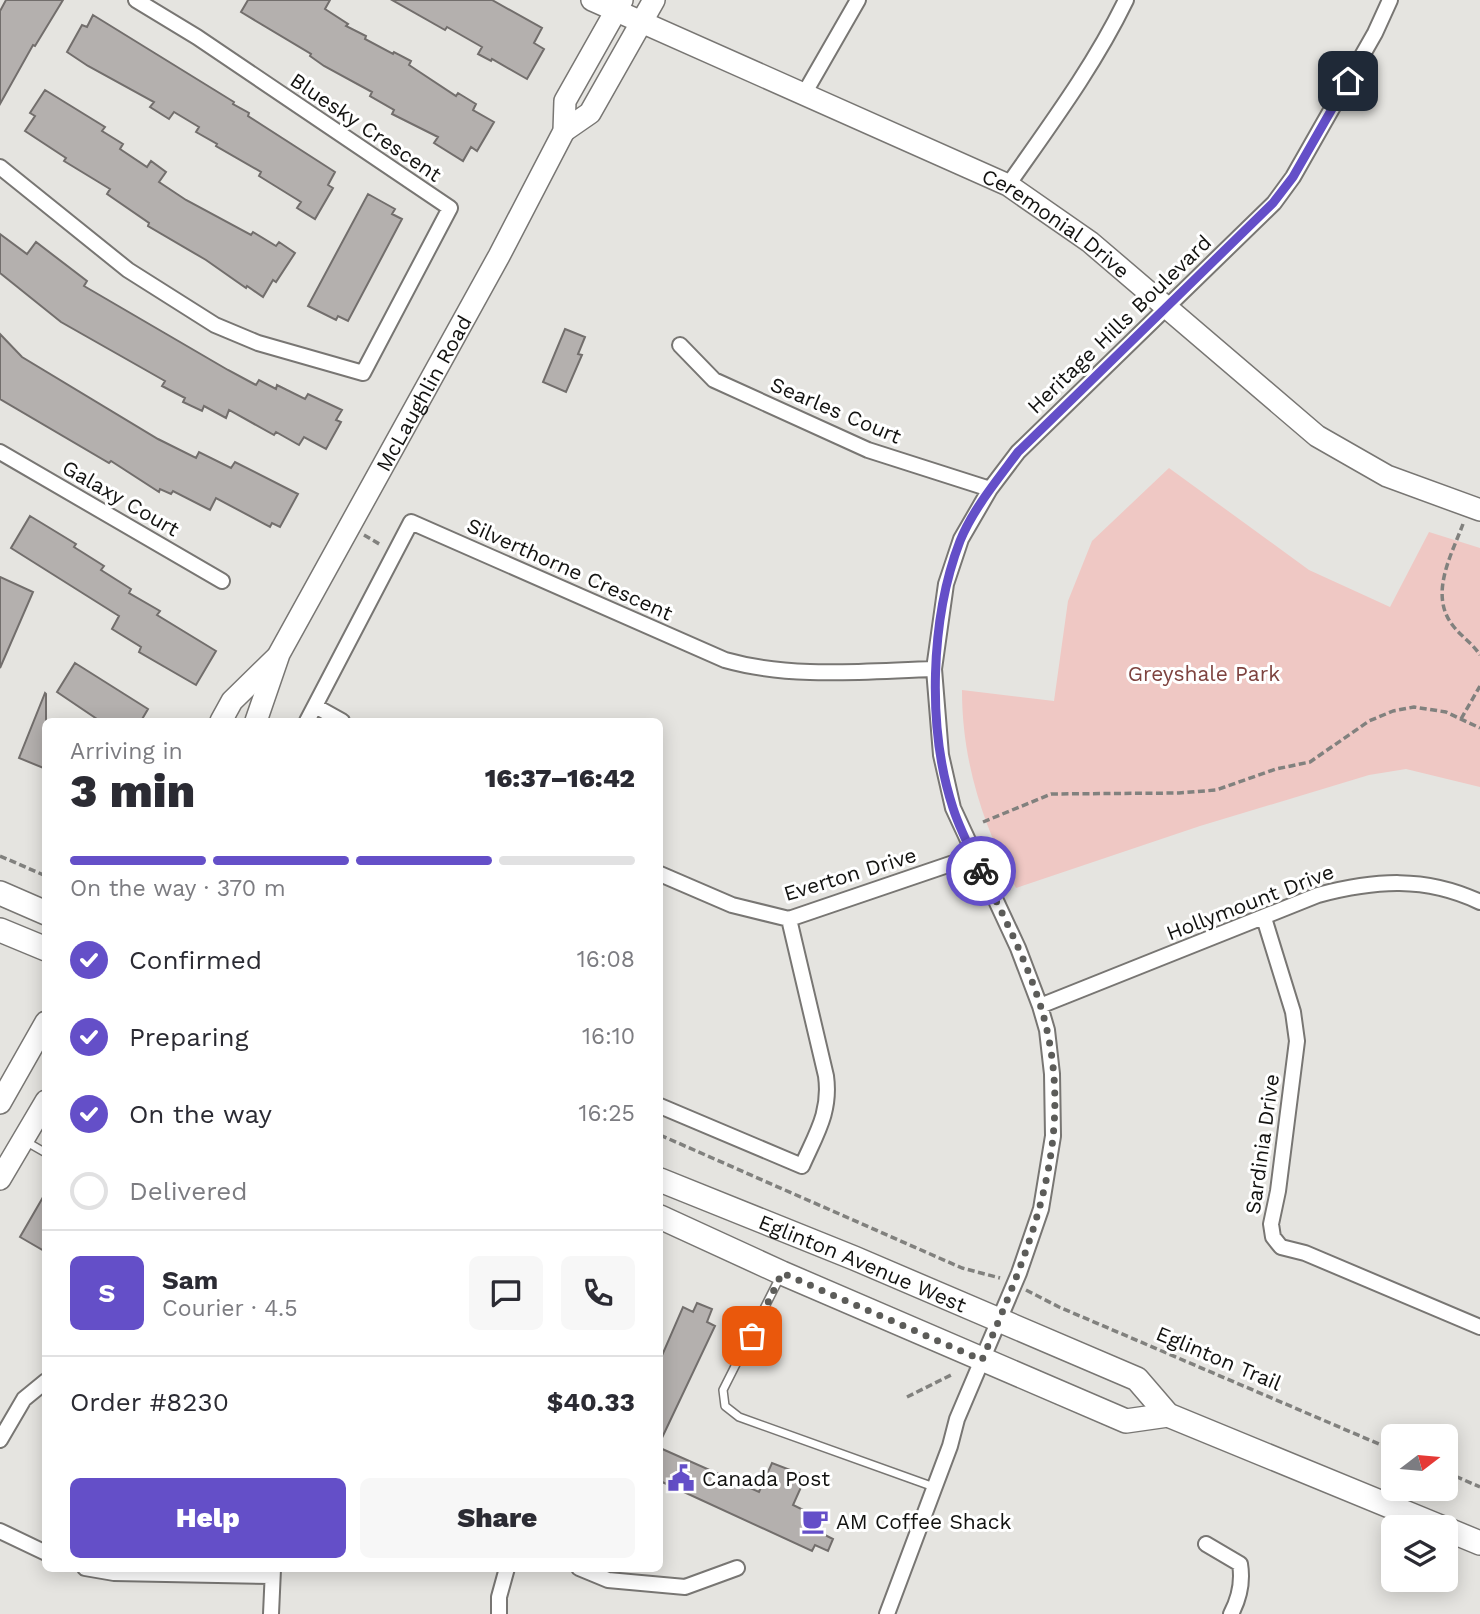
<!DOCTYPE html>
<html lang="en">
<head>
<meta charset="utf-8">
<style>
	body { margin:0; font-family:"Work Sans",sans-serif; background:#f7f7f7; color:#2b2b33; height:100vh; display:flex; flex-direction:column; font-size:26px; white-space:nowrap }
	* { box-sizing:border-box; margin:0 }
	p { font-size:23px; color:#7c7c81 }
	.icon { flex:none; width:38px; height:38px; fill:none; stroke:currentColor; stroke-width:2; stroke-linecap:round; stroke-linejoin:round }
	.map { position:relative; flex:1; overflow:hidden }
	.sheet { position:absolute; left:42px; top:718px; width:621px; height:854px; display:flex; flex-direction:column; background:#fff; border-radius:10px; box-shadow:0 4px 18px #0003 }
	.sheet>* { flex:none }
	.needle { width:46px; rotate:74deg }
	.fabs { position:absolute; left:1381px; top:1424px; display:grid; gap:14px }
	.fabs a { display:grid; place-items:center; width:77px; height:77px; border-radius:10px; background:#fff; box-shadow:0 4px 18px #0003; font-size:35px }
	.pin { position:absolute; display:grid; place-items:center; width:60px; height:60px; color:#fff; margin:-30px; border-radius:14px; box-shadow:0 4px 10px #0006 }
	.courier { position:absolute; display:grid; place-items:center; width:70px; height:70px; margin:-35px; border:5px solid #644fc8; border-radius:50%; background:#fff; color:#222; box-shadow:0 2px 9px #0007 }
	.summary em { font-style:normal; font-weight:800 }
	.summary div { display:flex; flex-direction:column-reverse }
	.summary { display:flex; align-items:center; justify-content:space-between; height:119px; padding:0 28px }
	h1 { font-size:46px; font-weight:800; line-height:52px }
	.bar { display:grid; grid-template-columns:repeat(4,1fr); gap:10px 7px; align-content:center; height:84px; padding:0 28px }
	.bar i { height:9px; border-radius:5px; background:#e1e1e2 }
	.bar .selected { background:#644fc8 }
	.bar p { grid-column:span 4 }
	.line { display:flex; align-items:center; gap:18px; padding:0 28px; border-top:2px solid #e1e1e2 }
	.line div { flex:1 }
	.round { display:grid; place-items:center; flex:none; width:74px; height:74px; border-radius:10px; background:#f7f7f7 }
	ol { padding:0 28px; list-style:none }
	li { display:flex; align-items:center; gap:21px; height:77px }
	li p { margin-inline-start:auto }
	li .icon { padding:7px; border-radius:50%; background:#644fc8; color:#fff; stroke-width:4 }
	li:last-child { color:#7c7c81 }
	li i { width:38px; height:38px; border:4px solid #e1e1e2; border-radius:50% }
	.primary-button { display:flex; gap:14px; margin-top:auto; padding:14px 28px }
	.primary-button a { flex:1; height:80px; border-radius:10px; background:#644fc8; color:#fff; font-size:28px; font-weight:800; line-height:80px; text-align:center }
	.primary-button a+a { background:#f7f7f7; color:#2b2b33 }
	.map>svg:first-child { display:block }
</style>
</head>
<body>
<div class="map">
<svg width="1480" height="1614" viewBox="0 0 1480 1614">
	<rect width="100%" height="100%" fill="#e5e4e0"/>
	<path fill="#efc8c4" d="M1169 468 1309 570 1390 607 1429 532 1480 548V787L1406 769 1369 775 1200 826 1016 888C983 825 962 762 962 690L1054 701 1068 601 1092 541Z"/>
	<path fill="#b4b0ae" stroke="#726e6c" stroke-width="2" d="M6 0H63L35 46 33 45 0 104V11Z
		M248 0H330L325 9 348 24 346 26 366 36 365 39 393 54 394 52 411 61 409 65 456 96 458 93 476 104 473 110 494 122 477 151 471 147 463 161 434 143 438 137 392 114 394 110 370 96 372 92 324 66 310 56 311 54 241 12Z
		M392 0H492L542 28 534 43 544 49 527 79 492 59 491 61 478 54 482 47 447 27 445 30Z
		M93 15 234 102 233 104 249 113 248 116 335 172 328 185 333 188 315 219 297 208 301 202 259 176 261 172 216 146 217 144 196 132 199 127 174 112 169 119 150 107 154 102 88 66 67 52 82 25 87 27Z
		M45 90 105 127 102 131 123 144 120 149 147 167 151 161 166 172 159 182 186 200 251 235 253 232 276 246 279 242 295 253 276 282 273 280 263 297 247 286 246 288 206 260 148 226 149 223 107 194 110 189 64 161 66 158 25 131 35 116 30 113Z
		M368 194 395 209 392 214 402 219 348 321 338 316 336 320 308 306Z
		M0 234 27 254 36 242 87 281 84 286 228 370 256 385 259 380 276 389 277 385 305 399 308 394 342 410 336 420 341 422 326 449 304 437 299 445 276 432 274 435 229 410 226 418 204 406 202 411 183 402 185 398 162 386 165 381 61 322 0 273Z
		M565 329 585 337 578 354 582 355 566 392 543 382Z
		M0 334 22 357 158 439 196 458 199 452 231 468 235 462 298 494 280 527 272 523 270 527 216 498 210 510 173 491 171 494 160 489 159 492 111 461 109 463 0 399Z
		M30 516 76 544 74 547 104 566 101 570 131 589 129 593 160 611 157 615 216 651 196 685 139 652 141 647 112 629 119 616 11 548Z
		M0 577 33 592 0 668Z
		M75 663 148 709 141 721H100L57 692Z
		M45 693 46 694V769L19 758Z
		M46 1192V1252L20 1237Z
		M697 1303 712 1309 707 1322 715 1326 660 1442V1360L683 1307 693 1312Z
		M660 1448 759 1492 772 1463 806 1476 793 1505 824 1520 819 1532 833 1539 828 1551 815 1545 812 1551 660 1481Z"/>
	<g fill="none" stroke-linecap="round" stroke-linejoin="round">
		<defs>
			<path id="lane" d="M25 1141 46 1153
				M780 1277 723 1390 725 1406 739 1417 934 1487"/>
			<path id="street" d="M804 94 858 0
				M0 167 128 270 215 325 258 343 363 373 450 208 197 37 136 0
				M1008 185C1050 125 1094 66 1126 0
				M680 345 714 380 868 450 990 489
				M0 452 222 581
				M315 706 342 721
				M307 721 411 522 725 660C792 679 865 671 934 669
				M660 874 732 905 789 919 974 856
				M1264 918 1293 1012 1297 1041 1278 1191 1271 1224 1273 1237 1281 1247 1305 1253 1480 1327
				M1040 1006 1318 895C1375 880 1425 876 1480 902
				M660 1106 802 1166C816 1134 831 1112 826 1076L789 919
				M0 1440 24 1399 46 1381
				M0 1531 46 1553
				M1206 1544 1240 1564C1243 1582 1240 1597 1231 1614
				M85 1568 114 1573 272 1576
				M579 1568 608 1580 685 1587 737 1568
				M271 1614 273 1569
				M499 1614V1597L507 1568
				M887 1614 950 1446 957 1419 1019 1273 1041 1209 1053 1136 1052 1074 1047 1030 1040 1006 1018 948 953 808 941 755 934 669 946 584 961 539 990 489 1018 452 1274 203 1293 177 1375 33 1390 0"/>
			<g id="secondary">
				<path id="s1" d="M592 0 1008 185 1090 242 1317 436 1387 476 1480 510"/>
				<path d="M564 131 590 113 654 0"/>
				<path d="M221 721 232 701 276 658"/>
				<path id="s2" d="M256 721 279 654 499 256 564 131 565 101 622 0"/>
				<path d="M0 1103 46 1022"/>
				<path d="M0 1179 46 1101"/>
			</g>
			<g id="primary">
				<path d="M0 893 46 913"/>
				<path d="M0 930 46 949"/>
				<path id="s3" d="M660 1180 854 1258 1137 1379 1168 1415 1443 1528"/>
				<path d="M660 1217 782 1273 1126 1421 1168 1415"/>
				<path d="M1446 1529 1480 1543"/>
			</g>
		</defs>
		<use href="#lane" stroke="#787673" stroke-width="10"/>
		<use href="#street" stroke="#787673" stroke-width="18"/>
		<use href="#secondary" stroke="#787673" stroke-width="24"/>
		<use href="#primary" stroke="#787673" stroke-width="26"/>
		<path stroke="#81817e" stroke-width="3.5" stroke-dasharray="7 3.5" stroke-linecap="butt" d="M1463 524C1451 556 1428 596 1454 627 1462 637 1473 644 1480 655
			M364 535 381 545
			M1461 719 1480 686
			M983 822 1051 794 1179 793 1216 790 1276 769 1310 762 1369 721 1393 711 1414 707 1446 712 1480 728
			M0 856 46 876
			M660 1135 962 1268 1000 1278
			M1026 1290 1059 1307 1393 1450
			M907 1397 953 1374
			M1446 1472 1480 1487"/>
		<use href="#lane" stroke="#fff" stroke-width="7"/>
		<use href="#street" stroke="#fff" stroke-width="14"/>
		<use href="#secondary" stroke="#fff" stroke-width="21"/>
		<use href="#primary" stroke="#fff" stroke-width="23"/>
	</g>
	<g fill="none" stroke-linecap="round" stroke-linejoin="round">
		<path stroke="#5c5c59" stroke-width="7" stroke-dasharray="0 12.6" d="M752 1336 782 1273 982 1360C1032 1243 1080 1133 1040 1004 1025 958 1003 914 981 871"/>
		<path stroke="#644fc8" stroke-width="9" d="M981 871C971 851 960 830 953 808 927 729 930 619 960 541 973 509 998 479 1018 452L1273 203 1293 177 1348 81"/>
	</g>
	<defs>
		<symbol id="civic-bare" viewBox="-9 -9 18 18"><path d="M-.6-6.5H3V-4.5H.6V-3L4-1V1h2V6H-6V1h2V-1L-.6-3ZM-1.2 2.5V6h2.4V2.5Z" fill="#644fc8" stroke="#fff" stroke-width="2.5" paint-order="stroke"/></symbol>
		<symbol id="cafe-bare" viewBox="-9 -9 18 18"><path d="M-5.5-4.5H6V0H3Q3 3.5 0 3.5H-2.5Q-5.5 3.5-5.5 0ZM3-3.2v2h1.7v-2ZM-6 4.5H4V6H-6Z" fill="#644fc8" stroke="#fff" stroke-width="2.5" paint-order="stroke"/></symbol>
	</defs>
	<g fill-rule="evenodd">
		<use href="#civic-bare" x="662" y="1459" width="38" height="38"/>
		<use href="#cafe-bare" x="796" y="1502" width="38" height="38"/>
	</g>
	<g text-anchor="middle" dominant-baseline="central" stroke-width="6" stroke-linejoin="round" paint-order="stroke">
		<g font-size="21" fill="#121210" stroke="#fff">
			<text transform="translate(366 127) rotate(34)">Bluesky Crescent</text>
			<text stroke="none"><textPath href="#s1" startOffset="516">Ceremonial Drive</textPath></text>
			<text transform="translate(1119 324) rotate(-44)">Heritage Hills Boulevard</text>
			<text stroke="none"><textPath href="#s2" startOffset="369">McLaughlin Road</textPath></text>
			<text transform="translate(836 410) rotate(23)">Searles Court</text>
			<text transform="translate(121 498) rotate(30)">Galaxy Court</text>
			<text transform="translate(570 569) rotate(24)">Silverthorne Crescent</text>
			<text transform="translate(850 874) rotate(-17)">Everton Drive</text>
			<text transform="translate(1250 902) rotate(-21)">Hollymount Drive</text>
			<text transform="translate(1262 1144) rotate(-82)">Sardinia Drive</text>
			<text stroke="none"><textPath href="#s3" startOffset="219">Eglinton Avenue West</textPath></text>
			<text transform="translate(1219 1358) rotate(23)">Eglinton Trail</text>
		</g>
		<g font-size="21" fill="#7e433f" stroke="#fff">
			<text x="1204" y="673">Greyshale Park</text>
		</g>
		<g font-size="21" fill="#121210" stroke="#fff" text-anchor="start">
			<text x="702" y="1478">Canada Post</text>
			<text x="836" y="1521">AM Coffee Shack</text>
		</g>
	</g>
</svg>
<div class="fabs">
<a><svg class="needle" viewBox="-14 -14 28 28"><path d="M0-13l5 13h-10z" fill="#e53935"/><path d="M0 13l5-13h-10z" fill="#7c7c81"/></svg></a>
<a><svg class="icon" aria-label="layers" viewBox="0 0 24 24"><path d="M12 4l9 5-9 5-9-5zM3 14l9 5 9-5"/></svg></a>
</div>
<div class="pin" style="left:752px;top:1336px;background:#ea580c"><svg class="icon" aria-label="bag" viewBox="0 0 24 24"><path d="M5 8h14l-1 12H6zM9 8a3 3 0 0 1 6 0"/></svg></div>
<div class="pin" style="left:1348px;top:81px;background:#1f2937"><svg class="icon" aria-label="home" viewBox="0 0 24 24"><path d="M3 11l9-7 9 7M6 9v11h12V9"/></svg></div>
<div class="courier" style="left:981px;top:871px"><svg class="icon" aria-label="bike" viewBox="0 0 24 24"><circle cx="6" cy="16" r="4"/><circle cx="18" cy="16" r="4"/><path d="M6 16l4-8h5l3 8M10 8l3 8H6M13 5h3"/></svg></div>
<section class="sheet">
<div class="summary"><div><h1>3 min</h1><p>Arriving in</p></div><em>16:37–16:42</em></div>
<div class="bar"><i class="selected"></i><i class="selected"></i><i class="selected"></i><i></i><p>On the way · 370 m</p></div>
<ol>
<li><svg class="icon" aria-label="check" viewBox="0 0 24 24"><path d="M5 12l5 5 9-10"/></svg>Confirmed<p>16:08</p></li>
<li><svg class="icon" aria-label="check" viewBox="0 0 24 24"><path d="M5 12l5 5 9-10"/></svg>Preparing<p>16:10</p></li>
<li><svg class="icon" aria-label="check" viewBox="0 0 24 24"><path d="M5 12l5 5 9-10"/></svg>On the way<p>16:25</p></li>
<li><i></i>Delivered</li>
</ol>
<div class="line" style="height:126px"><b class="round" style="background:#644fc8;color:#fff">S</b><div><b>Sam</b><p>Courier · 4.5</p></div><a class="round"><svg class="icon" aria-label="chat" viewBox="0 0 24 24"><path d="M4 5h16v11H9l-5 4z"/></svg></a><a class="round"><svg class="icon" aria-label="phone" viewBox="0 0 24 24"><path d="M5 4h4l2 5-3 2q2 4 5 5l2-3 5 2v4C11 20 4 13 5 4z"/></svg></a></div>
<div class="line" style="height:91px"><div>Order #8230</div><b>$40.33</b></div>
<div class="primary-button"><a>Help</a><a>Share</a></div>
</section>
</div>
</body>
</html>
